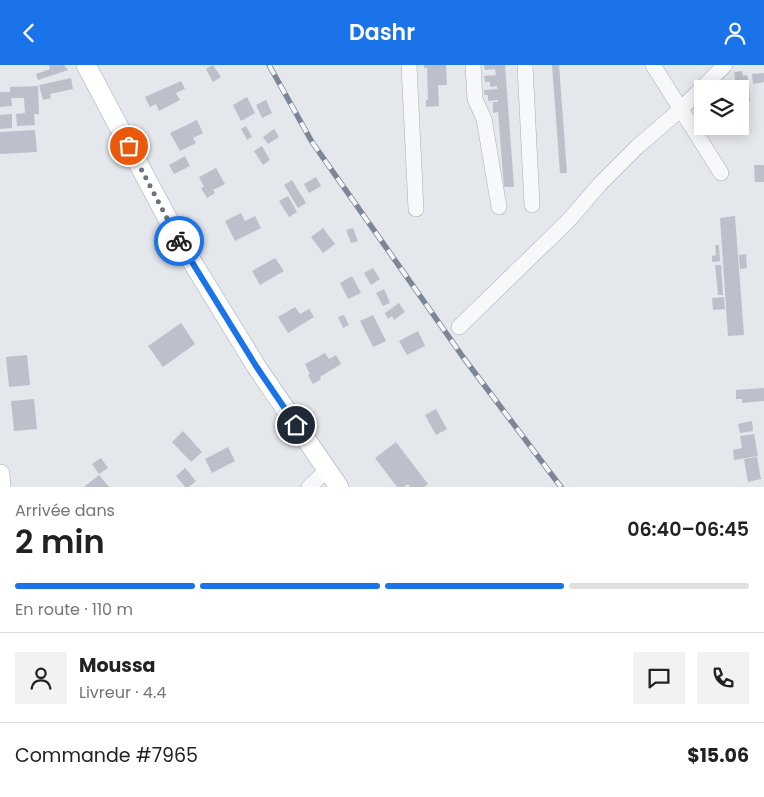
<!DOCTYPE html>
<html lang="fr">
<head>
<meta charset="utf-8">
<style>
	body { margin:0; font-family:Poppins,sans-serif; background:#f2f2f2; color:#222; height:100vh; display:flex; flex-direction:column; font-size:19px; white-space:nowrap }
	* { box-sizing:border-box; margin:0 }
	p { font-size:16px; color:#767676 }
	.icon { flex:none; width:28px; height:28px; fill:none; stroke:currentColor; stroke-width:2; stroke-linecap:round; stroke-linejoin:round }
	.map { position:relative; height:422px; overflow:hidden }
	.side { display:flex; flex-direction:column; background:#fff; flex:1 }
	.side>* { flex:none }
	.fabs { position:absolute; left:694px; top:15px; display:grid; gap:10px }
	.fabs a { display:grid; place-items:center; width:55px; height:55px; border-radius:0px; background:#fff; box-shadow:0 2px 12px #0003; font-size:25px }
	.pin { position:absolute; display:grid; place-items:center; width:42px; height:42px; color:#fff; margin:-21px; border:2px solid #fff; border-radius:50%; box-shadow:0 1px 5px #0007 }
	.courier { position:absolute; display:grid; place-items:center; width:50px; height:50px; margin:-25px; border:4px solid #1a73e8; border-radius:50%; background:#fff; color:#222; box-shadow:0 1px 6px #0007 }
	.head em { font-style:normal; font-weight:600 }
	.head div { display:flex; flex-direction:column-reverse }
	.head { display:flex; align-items:center; justify-content:space-between; height:85px; padding:0 15px }
	h1 { font-size:32px; font-weight:600; line-height:38px }
	.bar { display:grid; grid-template-columns:repeat(4,1fr); gap:8px 5px; align-content:center; height:60px; padding:0 15px }
	.bar i { height:6px; border-radius:4px; background:#e0e0e0 }
	.bar .active { background:#1a73e8 }
	.bar p { grid-column:span 4 }
	.line { display:flex; align-items:center; gap:12px; padding:0 15px; border-top:1px solid #e0e0e0 }
	.line div { flex:1 }
	.round { display:grid; place-items:center; flex:none; width:52px; height:52px; border-radius:0px; background:#f2f2f2 }
	header { display:flex; justify-content:space-between; align-items:center; height:65px; padding:0 15px; background:#1a73e8; color:#fff; font-size:22px; font-weight:600 }
	.map>svg:first-child { display:block }
</style>
</head>
<body>
<header><svg class="icon" aria-label="back" viewBox="0 0 24 24"><path d="M15 5l-7 7 7 7"/></svg>Dashr<svg class="icon" aria-label="person" viewBox="0 0 24 24"><circle cx="12" cy="8" r="4"/><path d="M4 21q1-7 8-7t8 7"/></svg></header>
<div class="map">
<svg width="764" height="422" viewBox="0 0 764 422">
	<rect width="100%" height="100%" fill="#e4e7ec"/>
	<path fill="#bbc0ca" d="M49 0H64L68 5 38 15 36 9 50 4Z
		M213 0 221 12 213 17 206 4Z
		M424 0H446L447 20H438L439 41 426 42V35H428L427 3H424Z
		M484 0H505L514 122H504L498 47 493 48V37H498V35L488 36V30H484V25L497 24V21L490 22V17H485L484 11 496 10 495 4 485 5Z
		M552 0H559L567 108H560Z
		M742 6 743 11 747 10 749 18 736 20 734 7Z
		M764 8V17L753 19 752 9Z
		M71 13 73 24 50 29 51 33 43 35 39 20Z
		M181 16 185 24 176 28 180 35 159 46 156 39 150 42 145 32Z
		M38 21 39 49H34L35 60 17 61 16 49 25 48 24 33H11L12 41 0 42V27H10V22Z
		M749 22 750 37 741 38 740 23Z
		M247 32 255 48 241 56 233 40Z
		M702 34V51H701L695 38Z
		M266 35 272 48 262 53 256 40Z
		M747 46 749 59 740 60V47Z
		M12 49V63L0 64V50Z
		M197 55 203 68 193 73 196 78 180 86 170 68Z
		M246 61 252 72 247 75 241 64Z
		M274 64 279 72 268 79 263 72Z
		M35 65 37 87 0 89V67Z
		M262 81 270 95 263 100 254 86Z
		M185 91 190 101 174 109 169 100Z
		M754 100H764V117H755Z
		M216 103 225 119 213 125 215 128 207 133 201 123 204 122 199 112Z
		M316 112 321 121 309 128 304 119Z
		M292 115 306 138 298 143 284 120Z
		M288 131 297 147 289 152 279 136Z
		M241 148 245 156 255 151 261 163 235 176 225 156Z
		M735 151 744 270 728 271 720 153Z
		M323 163 335 179 323 188 311 172Z
		M353 163 358 176 351 178 346 165Z
		M715 180H719L720 196 712 197V191L716 190Z
		M746 189 747 203 740 204 739 190Z
		M275 193 284 206 260 220 252 206Z
		M715 200H721L723 230H718Z
		M373 203 380 214 371 220 364 208Z
		M352 211 361 228 348 234 340 218Z
		M384 224 390 238 383 241 376 228Z
		M724 232 725 244 713 245 712 233Z
		M399 238 405 247 394 255 392 251 388 254 385 248Z
		M295 242 300 249 309 244 314 252 288 268 278 252Z
		M344 250 349 260 343 263 338 252Z
		M373 250 386 276 373 282 360 256Z
		M181 258 195 279 163 302 148 281Z
		M418 266 425 281 407 290 399 276Z
		M325 288 329 294 336 290 341 299 320 312 321 314 313 319 308 310 310 309 305 299Z
		M27 290 30 320 9 322 6 292Z
		M764 323V336L742 338V334H736V325Z
		M34 334 37 364 14 366 11 336Z
		M436 344 447 364 436 370 425 350Z
		M752 356 753 366 740 368 738 359Z
		M183 366 202 387 191 397 172 377Z
		M754 369 758 391 734 395 733 385 742 383 740 371Z
		M396 377 428 419 424 422H410L408 419 404 422H397L375 393Z
		M228 382 235 396 212 408 205 394Z
		M757 392 761 414 748 417 744 394Z
		M101 393 108 403 99 409 92 399Z
		M185 403 196 416 189 422H185L176 411Z
		M99 410 109 422H84Z"/>
	<g fill="none" stroke-linecap="round" stroke-linejoin="round">
		<defs>
			<path id="minor" d="M409 0 416 144
				M473 0 475 34 484 54 499 142
				M525 0 532 140
				M653 0 721 108
				M459 262 569 155 600 119 637 82 680 45 725 0
				M309 422 327 405"/>
			<path id="major" d="M86 0 180 177 256 301 339 422
				M0 409 1 422"/>
		</defs>
		<use href="#minor" stroke="#a9aeb7" stroke-width="16"/>
		<use href="#major" stroke="#a3abb8" stroke-width="20"/>
		<use href="#minor" stroke="#f7f8fa" stroke-width="15"/>
		<use href="#major" stroke="#fff" stroke-width="19"/>
		<defs>
			<path id="rail" d="M269 0 312 77 463 292 561 422"/>
		</defs>
		<use href="#rail" stroke="#7d8696" stroke-width="5.5"/>
		<use href="#rail" stroke="#f4f6f9" stroke-width="4" stroke-dasharray="11" stroke-linecap="butt"/>
	</g>
	<g fill="none" stroke-linecap="round" stroke-linejoin="round">
		<path stroke="#6c737f" stroke-width="5" stroke-dasharray="0 9" d="M129 81 179 176"/>
		<path stroke="#1a73e8" stroke-width="6" d="M179 176 256 301 296 360"/>
	</g>
</svg>
<div class="fabs">
<a><svg class="icon" aria-label="layers" viewBox="0 0 24 24"><path d="M12 4l9 5-9 5-9-5zM3 14l9 5 9-5"/></svg></a>
</div>
<div class="pin" style="left:129px;top:81px;background:#ea580c"><svg class="icon" aria-label="bag" viewBox="0 0 24 24"><path d="M5 8h14l-1 12H6zM9 8a3 3 0 0 1 6 0"/></svg></div>
<div class="pin" style="left:296px;top:360px;background:#1f2937"><svg class="icon" aria-label="home" viewBox="0 0 24 24"><path d="M3 11l9-7 9 7M6 9v11h12V9"/></svg></div>
<div class="courier" style="left:179px;top:176px"><svg class="icon" aria-label="bike" viewBox="0 0 24 24"><circle cx="6" cy="16" r="4"/><circle cx="18" cy="16" r="4"/><path d="M6 16l4-8h5l3 8M10 8l3 8H6M13 5h3"/></svg></div>
</div>
<section class="side">
<div class="head"><div><h1>2 min</h1><p>Arrivée dans</p></div><em>06:40–06:45</em></div>
<div class="bar"><i class="active"></i><i class="active"></i><i class="active"></i><i></i><p>En route · 110 m</p></div>
<div class="line" style="height:90px"><a class="round"><svg class="icon" aria-label="person" viewBox="0 0 24 24"><circle cx="12" cy="8" r="4"/><path d="M4 21q1-7 8-7t8 7"/></svg></a><div><b>Moussa</b><p>Livreur · 4.4</p></div><a class="round"><svg class="icon" aria-label="chat" viewBox="0 0 24 24"><path d="M4 5h16v11H9l-5 4z"/></svg></a><a class="round"><svg class="icon" aria-label="phone" viewBox="0 0 24 24"><path d="M5 4h4l2 5-3 2q2 4 5 5l2-3 5 2v4C11 20 4 13 5 4z"/></svg></a></div>
<div class="line" style="height:65px"><div>Commande #7965</div><b>$15.06</b></div>
</section>
</body>
</html>
